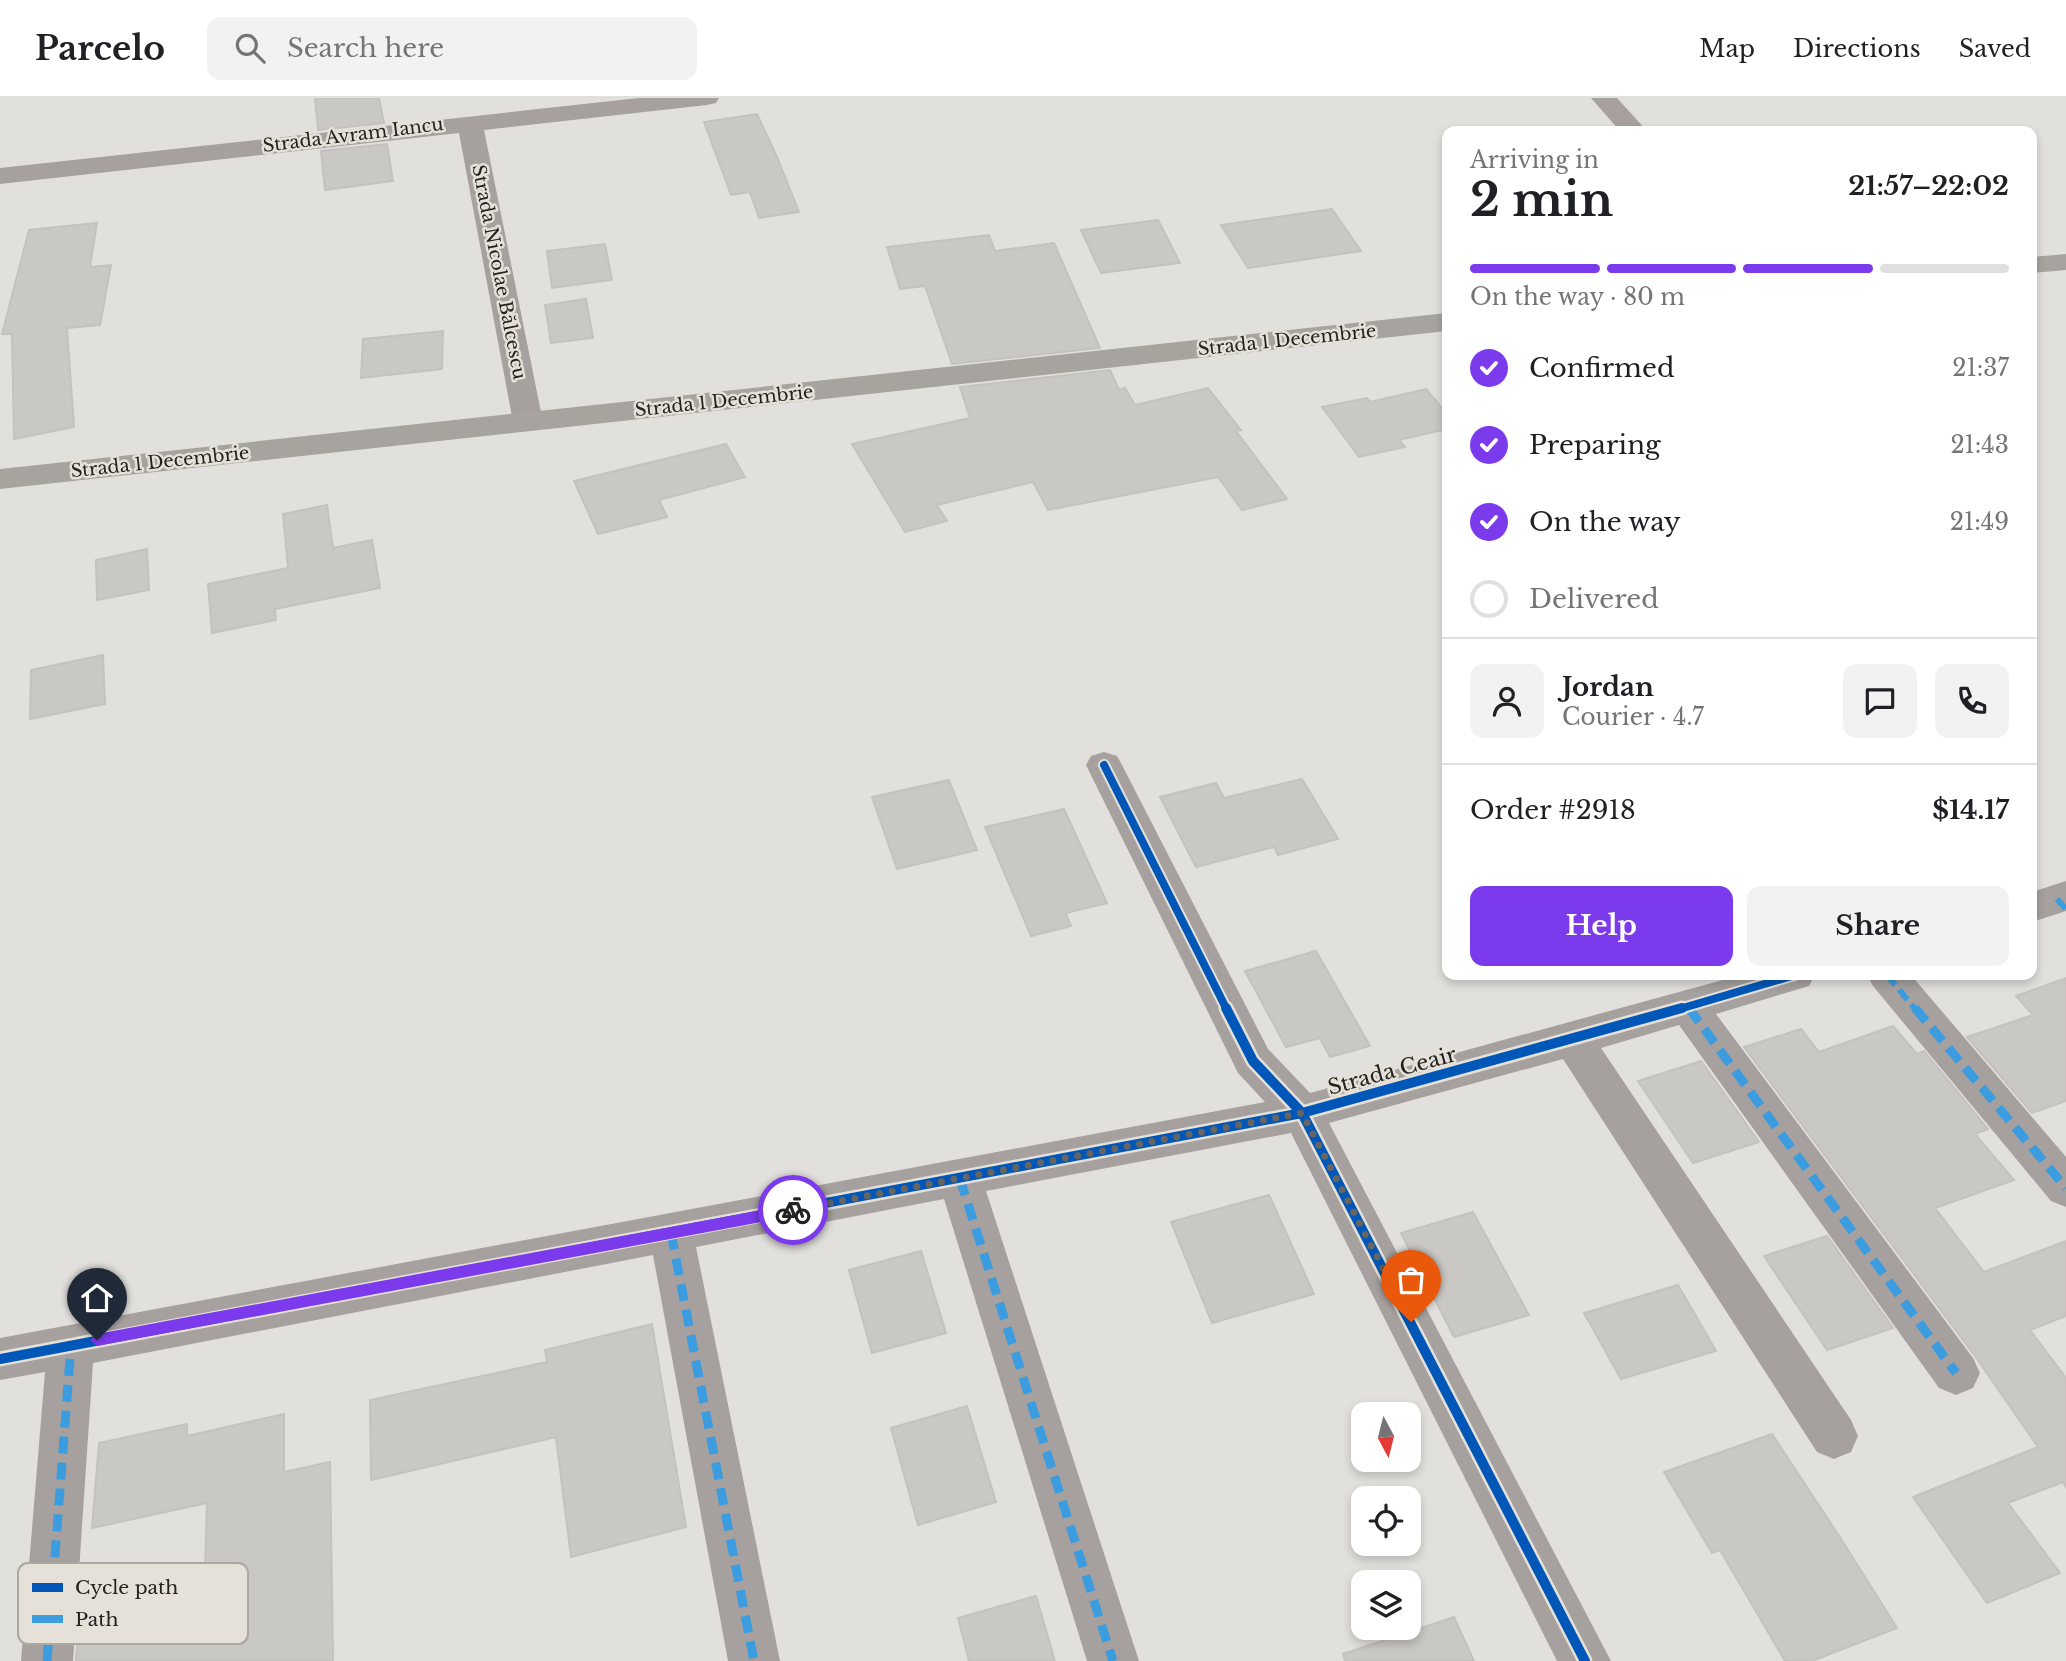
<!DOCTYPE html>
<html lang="en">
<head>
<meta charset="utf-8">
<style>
	body { margin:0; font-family:"Libre Baskerville",serif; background:#f2f2f2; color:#202124; height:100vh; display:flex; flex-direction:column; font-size:26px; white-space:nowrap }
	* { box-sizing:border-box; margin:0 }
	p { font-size:23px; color:#757577 }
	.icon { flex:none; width:38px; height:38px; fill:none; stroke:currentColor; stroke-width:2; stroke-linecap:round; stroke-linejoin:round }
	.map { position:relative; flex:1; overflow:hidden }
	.details { position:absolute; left:1442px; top:28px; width:595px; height:854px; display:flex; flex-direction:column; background:#fff; border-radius:14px; box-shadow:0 4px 10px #0003 }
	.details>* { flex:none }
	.needle { width:46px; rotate:173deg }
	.fabs { position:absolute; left:1351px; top:1304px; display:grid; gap:14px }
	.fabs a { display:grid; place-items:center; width:70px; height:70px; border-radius:14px; background:#fff; box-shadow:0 4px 10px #0003; font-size:35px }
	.pin { position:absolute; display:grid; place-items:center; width:60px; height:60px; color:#fff; margin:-72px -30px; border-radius:50% 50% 50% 0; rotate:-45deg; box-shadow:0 0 7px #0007 }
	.pin .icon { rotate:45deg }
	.courier { position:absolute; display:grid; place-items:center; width:70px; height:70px; margin:-35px; border:5px solid #7c3aed; border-radius:50%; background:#fff; color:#222; box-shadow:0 2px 9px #0007 }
	.summary em { font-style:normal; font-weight:800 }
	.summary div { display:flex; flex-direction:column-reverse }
	.summary { display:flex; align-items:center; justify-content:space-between; height:119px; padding:0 28px }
	h1 { font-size:46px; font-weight:800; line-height:52px }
	.bar { display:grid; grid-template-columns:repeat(4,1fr); gap:10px 7px; align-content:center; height:84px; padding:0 28px }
	.bar i { height:9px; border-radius:5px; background:#e0e0e0 }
	.bar .current { background:#7c3aed }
	.bar p { grid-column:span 4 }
	.line { display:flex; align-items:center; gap:18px; padding:0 28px; border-top:2px solid #e0e0e0 }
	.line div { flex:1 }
	.round { display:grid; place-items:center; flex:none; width:74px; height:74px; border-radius:14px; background:#f2f2f2 }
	ol { padding:0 28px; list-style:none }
	li { display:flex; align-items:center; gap:21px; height:77px }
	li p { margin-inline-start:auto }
	li .icon { padding:7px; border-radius:50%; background:#7c3aed; color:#fff; stroke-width:4 }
	li:last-child { color:#757577 }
	li i { width:38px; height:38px; border:4px solid #e0e0e0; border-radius:50% }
	.action { display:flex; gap:14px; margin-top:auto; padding:14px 28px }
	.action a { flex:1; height:80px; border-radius:14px; background:#7c3aed; color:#fff; font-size:28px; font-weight:800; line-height:80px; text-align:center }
	.action a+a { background:#f2f2f2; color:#202124 }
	header { display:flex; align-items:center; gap:42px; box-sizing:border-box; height:98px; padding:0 35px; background:#fff; border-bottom:2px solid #e0e0e0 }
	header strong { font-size:33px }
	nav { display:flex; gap:38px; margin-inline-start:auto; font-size:24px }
	.search { width:490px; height:63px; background:#f2f2f2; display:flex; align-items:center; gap:18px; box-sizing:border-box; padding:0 24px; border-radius:14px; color:#757577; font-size:26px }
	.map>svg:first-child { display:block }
</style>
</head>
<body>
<header>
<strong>Parcelo</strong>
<div class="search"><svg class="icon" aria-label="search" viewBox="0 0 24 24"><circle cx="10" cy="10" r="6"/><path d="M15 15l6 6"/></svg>Search here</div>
<nav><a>Map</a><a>Directions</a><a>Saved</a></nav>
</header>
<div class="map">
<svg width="2066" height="1563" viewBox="0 0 2066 1563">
	<rect width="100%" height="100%" fill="#e2e0dc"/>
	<path fill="#cac8c5" stroke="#c4c1be" stroke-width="2" d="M315 0H379L384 25 318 32Z
		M757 16 777 59 799 114 759 120 750 94 731 97 704 24Z
		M387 46 393 83 325 92 321 53Z
		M1332 111 1361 153 1248 170 1221 127Z
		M1158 122 1180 165 1101 175 1081 132Z
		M97 125 90 169 111 167 100 227 67 230 74 329 14 341 12 236H2L29 132Z
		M989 137 995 153 1054 145 1100 250 952 266 925 188 900 191 887 149Z
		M605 146 612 182 552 190 547 153Z
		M586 201 593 240 551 245 545 207Z
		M443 233 442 271 361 280 363 241Z
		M1110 272 1119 292 1125 290 1135 307 1208 290 1241 332 1236 333 1287 401 1242 412 1218 379 1048 412 1033 384 937 407 947 423 905 434 852 346 970 320 960 289Z
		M1426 291 1447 316V331L1399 342 1405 349 1359 359 1322 309 1367 300 1370 304Z
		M726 346 745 379 659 402 667 419 598 436 574 383Z
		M327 407 333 450 372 442 380 490 275 511 276 522 212 535 208 486 288 470 283 416Z
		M147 451 149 492 97 502 96 462Z
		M103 557 105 606 30 621 31 572Z
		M1302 681 1338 741 1278 757 1274 749 1196 769 1160 699 1216 685 1224 700Z
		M949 682 977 752 897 771 872 699Z
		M1064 711 1107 805 1066 815 1071 828 1031 838 985 729Z
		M1316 853 1370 948 1330 959 1320 940 1286 949 1245 873Z
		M2066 880V1003L2032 1015 1967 939 2033 917 2016 898Z
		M1893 928 1917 956 1924 953 1988 1031 1975 1036 2014 1082 1935 1110 1984 1174 2066 1143V1218L2030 1232 2066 1280V1389L2063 1384 2008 1405 2060 1475 1987 1505 1913 1399 2038 1349 1975 1258 1744 949 1801 931 1819 954Z
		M1701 963 1759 1044 1693 1065 1638 983Z
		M1269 1097 1314 1196 1212 1225 1171 1124Z
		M1473 1114 1529 1217 1454 1239 1401 1135Z
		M1827 1138 1893 1230 1827 1252 1764 1158Z
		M921 1153 946 1235 872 1255 849 1172Z
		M1678 1187 1716 1253 1621 1281 1584 1215Z
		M652 1226 686 1429 571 1459 556 1339 371 1382 370 1302 547 1264 545 1252Z
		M967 1308 996 1404 918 1427 891 1330Z
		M284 1316V1374L330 1364 333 1563H76L78 1535 204 1503 207 1405 92 1430 99 1345 187 1326V1338Z
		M1772 1336 1843 1444 1897 1530 1812 1563H1785L1720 1452 1712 1455 1664 1374Z
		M1036 1498 1055 1563H969L958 1520Z
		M1454 1519 1474 1563H1345L1343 1556Z"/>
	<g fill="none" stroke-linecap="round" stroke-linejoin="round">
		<path fill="#a6a19f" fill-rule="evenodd" d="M639 0H719L716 5 707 7 484 32 543 324 539 330 528 333 517 330 513 324 459 35 0 86V70Z
			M1591 0H1617L1647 33H1620Z
			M1104 654 1117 658 1122 667 1268 951 1310 995 1741 877H1815L1809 888 1716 916 1973 1260 1980 1275 1973 1290 1956 1297 1939 1290 1679 927 1601 950 1851 1322 1858 1338 1851 1354 1834 1361 1817 1354 1563 961 1329 1025 1611 1563H1557L1291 1035 986 1093 1139 1563H1087L944 1101 696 1149 780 1563H728L653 1157 93 1265 73 1563H21L45 1274 0 1282V1240L1265 1004 1238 975 1086 667 1091 658Z
			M2066 783V813L2032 824V794Z
			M1867 877H1911L2066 1059V1109L2051 1103 1873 888Z"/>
		<path fill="#a7a4a0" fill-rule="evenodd" d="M2066 156V172L2032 175V159Z
			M1447 215V233L0 391V371Z"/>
		<path stroke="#3c9ce0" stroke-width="6" stroke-dasharray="13 6" stroke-linecap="butt" d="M2057 801 2066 811
			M1887 877 1916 912
			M1688 909 1690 912"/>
		<path stroke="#3c9ce0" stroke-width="9" stroke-dasharray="17 9" stroke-linecap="butt" d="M1689 910 1956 1275
			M1915 910 2066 1090
			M960 1081 1113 1563
			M671 1135 754 1563
			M47 1563 71 1247"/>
		<defs>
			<path id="cycleway-far1" d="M1104 667 1227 912
				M1676 912 1795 877"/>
			<path id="cycleway" d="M1226 910 1253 963 1302 1015 1585 1563
				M0 1261 1302 1015 1682 910"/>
		</defs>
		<use href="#cycleway-far1" stroke="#e5e1d9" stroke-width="12"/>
		<use href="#cycleway" stroke="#e5e1d9" stroke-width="15"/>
		<use href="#cycleway-far1" stroke="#0057b8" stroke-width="8"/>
		<use href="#cycleway" stroke="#0057b8" stroke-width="10"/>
	</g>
	<path fill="#7c3aed" d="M793 1106 799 1112 793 1118 97 1248 90 1242 97 1236Z"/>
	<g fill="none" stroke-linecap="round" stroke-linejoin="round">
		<path stroke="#666562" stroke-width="7" stroke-dasharray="0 12.6" d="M793 1112 1302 1015 1411 1224"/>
	</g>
	<g text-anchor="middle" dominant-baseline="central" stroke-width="5" stroke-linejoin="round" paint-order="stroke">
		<g font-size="18" fill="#242320" stroke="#e5e1d9">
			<text transform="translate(353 37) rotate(-7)">Strada Avram Iancu</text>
			<text transform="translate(499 174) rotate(79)">Strada Nicolae Bălcescu</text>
			<text transform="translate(1287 242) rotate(-6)">Strada 1 Decembrie</text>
			<text transform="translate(724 303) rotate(-6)">Strada 1 Decembrie</text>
			<text transform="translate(160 364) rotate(-6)">Strada 1 Decembrie</text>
		</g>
		<g font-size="21" fill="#242320" stroke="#e5e1d9">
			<text transform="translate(1392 973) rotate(-15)">Strada Ceair</text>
		</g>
	</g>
	<rect x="18" y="1465" width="230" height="81" rx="10" fill="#e5e1d9" stroke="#aba8a2" stroke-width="2"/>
	<rect x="32" y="1485" width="31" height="9" fill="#0057b8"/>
	<rect x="32" y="1517" width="31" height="8" fill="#3c9ce0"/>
	<g font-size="19" fill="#242320">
		<text x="75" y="1496">Cycle path</text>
		<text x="75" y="1528">Path</text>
	</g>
</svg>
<div class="fabs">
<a><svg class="needle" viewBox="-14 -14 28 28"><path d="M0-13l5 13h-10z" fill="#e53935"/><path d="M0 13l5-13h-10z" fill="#757577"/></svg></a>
<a><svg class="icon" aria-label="locate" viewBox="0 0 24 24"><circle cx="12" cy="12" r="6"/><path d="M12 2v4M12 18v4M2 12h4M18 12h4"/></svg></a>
<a><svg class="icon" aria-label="layers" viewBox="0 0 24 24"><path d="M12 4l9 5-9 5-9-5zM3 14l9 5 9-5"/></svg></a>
</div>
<div class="pin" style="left:1411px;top:1224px;background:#ea580c"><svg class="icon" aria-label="bag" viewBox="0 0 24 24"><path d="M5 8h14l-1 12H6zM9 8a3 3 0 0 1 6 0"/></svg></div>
<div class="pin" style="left:97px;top:1242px;background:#1f2937"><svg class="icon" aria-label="home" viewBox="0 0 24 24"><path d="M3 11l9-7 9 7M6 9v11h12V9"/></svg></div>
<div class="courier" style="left:793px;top:1112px"><svg class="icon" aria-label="bike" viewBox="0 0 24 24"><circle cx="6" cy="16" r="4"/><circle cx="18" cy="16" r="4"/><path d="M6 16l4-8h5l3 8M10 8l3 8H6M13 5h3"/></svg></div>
<section class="details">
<div class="summary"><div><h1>2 min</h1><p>Arriving in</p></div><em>21:57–22:02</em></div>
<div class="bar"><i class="current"></i><i class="current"></i><i class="current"></i><i></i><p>On the way · 80 m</p></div>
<ol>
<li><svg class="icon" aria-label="check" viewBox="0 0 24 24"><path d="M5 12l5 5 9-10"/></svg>Confirmed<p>21:37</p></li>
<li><svg class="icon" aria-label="check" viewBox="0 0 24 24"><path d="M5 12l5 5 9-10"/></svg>Preparing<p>21:43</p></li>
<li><svg class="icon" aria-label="check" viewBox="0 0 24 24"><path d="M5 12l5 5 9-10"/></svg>On the way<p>21:49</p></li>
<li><i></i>Delivered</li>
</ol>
<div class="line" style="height:126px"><a class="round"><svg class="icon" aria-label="person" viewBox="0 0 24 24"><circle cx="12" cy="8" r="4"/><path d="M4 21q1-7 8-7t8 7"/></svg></a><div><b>Jordan</b><p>Courier · 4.7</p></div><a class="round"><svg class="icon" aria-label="chat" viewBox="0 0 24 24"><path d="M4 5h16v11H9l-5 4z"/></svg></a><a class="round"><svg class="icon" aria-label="phone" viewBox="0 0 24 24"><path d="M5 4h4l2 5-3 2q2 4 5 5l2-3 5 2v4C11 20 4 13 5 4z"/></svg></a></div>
<div class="line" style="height:91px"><div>Order #2918</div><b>$14.17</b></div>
<div class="action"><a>Help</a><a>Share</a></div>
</section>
</div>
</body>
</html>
